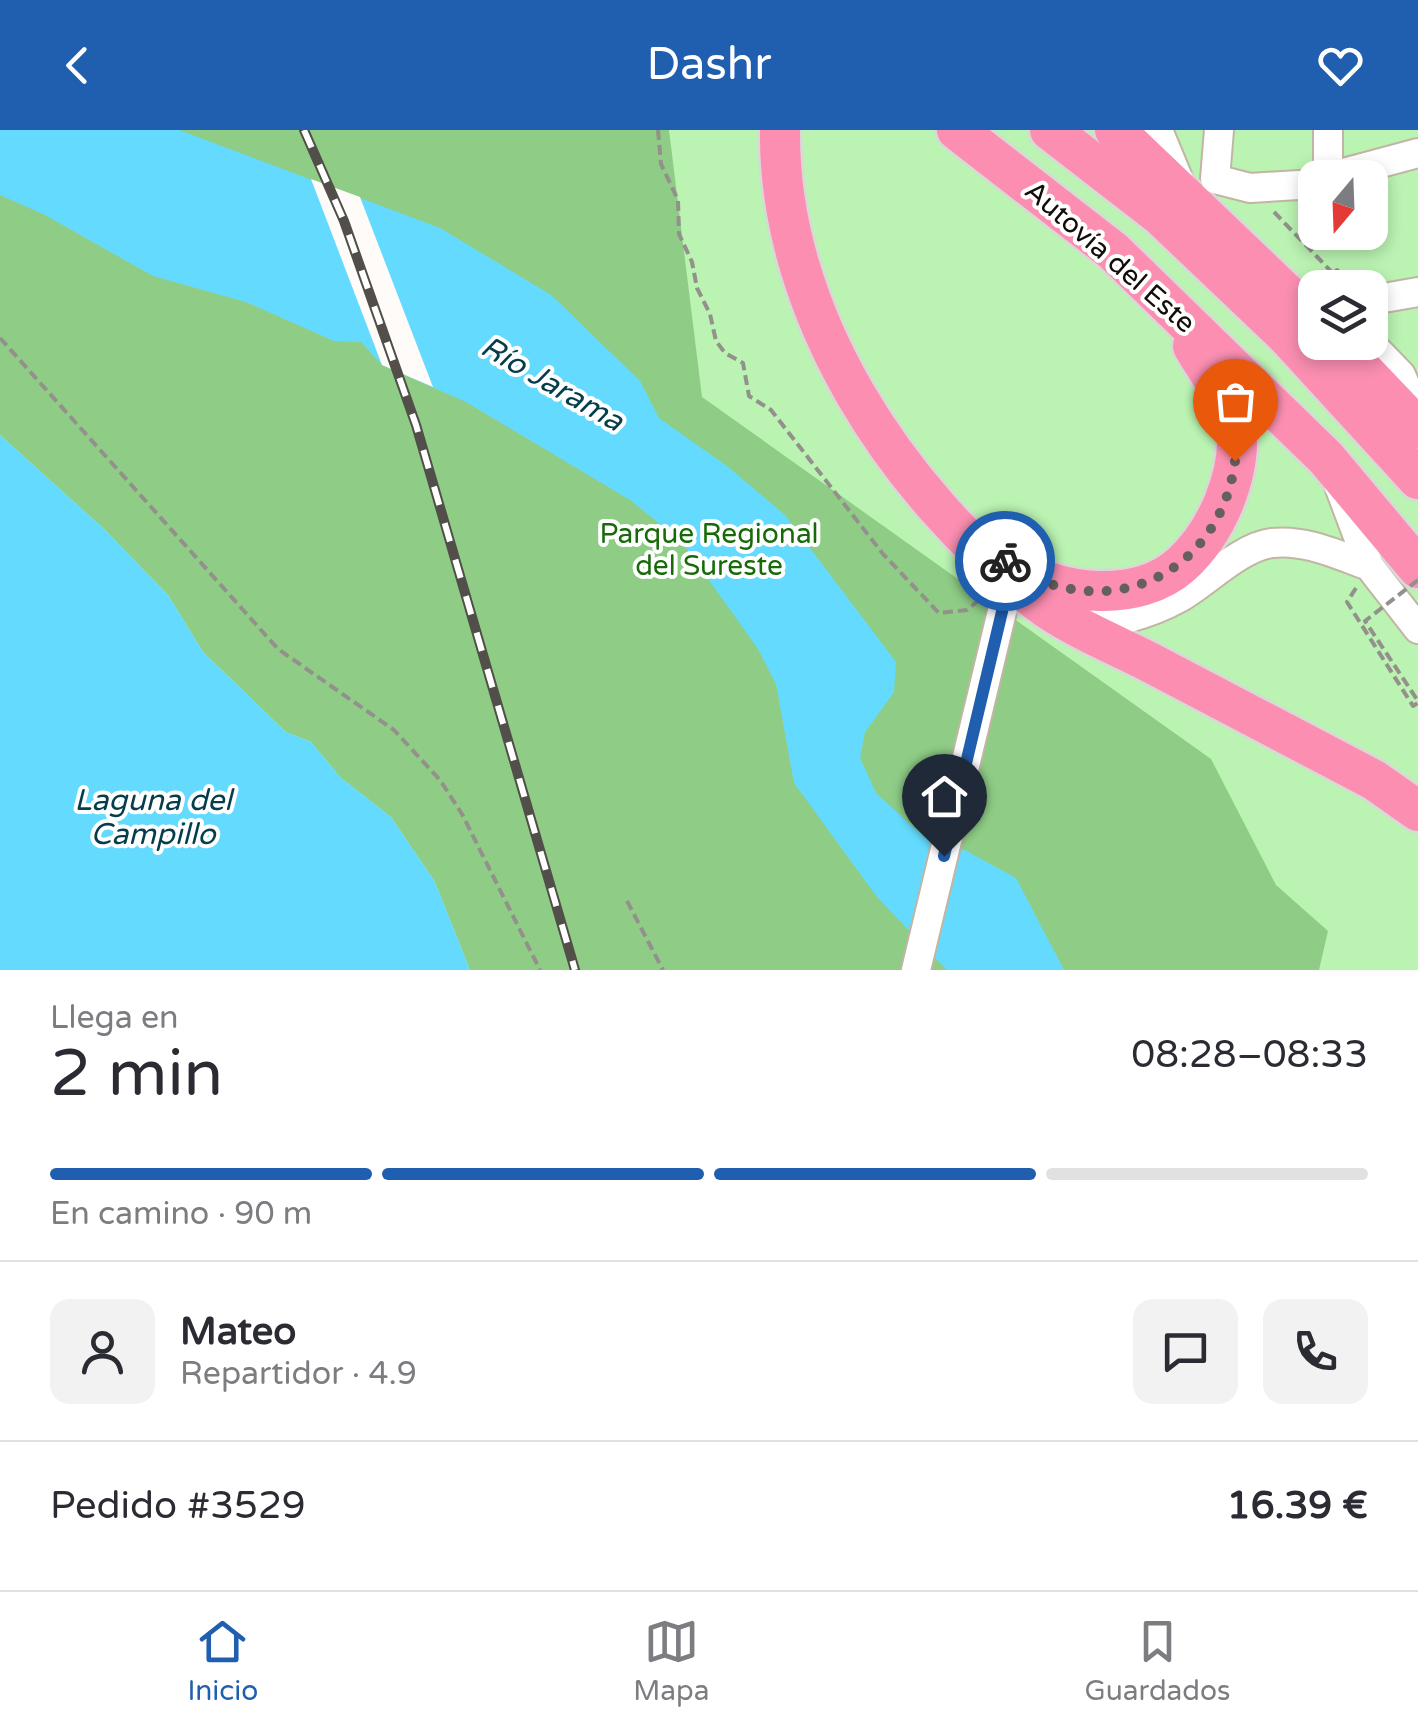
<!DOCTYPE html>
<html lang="es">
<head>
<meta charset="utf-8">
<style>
	body { margin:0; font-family:"Varela Round",sans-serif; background:#f2f2f3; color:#2b2b33; height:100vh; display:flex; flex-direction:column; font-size:38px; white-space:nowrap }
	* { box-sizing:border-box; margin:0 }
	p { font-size:32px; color:#7c7c81 }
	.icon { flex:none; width:55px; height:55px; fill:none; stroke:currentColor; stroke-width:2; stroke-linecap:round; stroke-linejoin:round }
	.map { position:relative; height:840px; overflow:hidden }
	.details { display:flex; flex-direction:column; background:#fff; flex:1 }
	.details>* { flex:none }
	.needle { width:65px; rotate:199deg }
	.buttons { position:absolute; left:1298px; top:30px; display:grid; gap:20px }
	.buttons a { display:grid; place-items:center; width:90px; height:90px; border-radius:20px; background:#fff; box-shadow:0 5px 15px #0003; font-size:50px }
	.pin { position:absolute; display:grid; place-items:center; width:85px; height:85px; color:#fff; margin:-102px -42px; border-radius:50% 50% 50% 0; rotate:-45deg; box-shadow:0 0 10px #0007 }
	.pin .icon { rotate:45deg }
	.courier { position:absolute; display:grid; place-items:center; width:100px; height:100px; margin:-50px; border:8px solid #205fb0; border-radius:50%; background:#fff; color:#222; box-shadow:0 2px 12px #0007 }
	.head em { font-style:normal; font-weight:600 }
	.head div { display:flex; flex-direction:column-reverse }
	.head { display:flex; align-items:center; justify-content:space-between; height:170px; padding:0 50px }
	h1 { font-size:65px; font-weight:600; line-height:75px }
	.bar { display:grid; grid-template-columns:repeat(4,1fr); gap:15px 10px; align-content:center; height:120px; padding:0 50px }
	.bar i { height:12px; border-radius:8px; background:#e1e1e2 }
	.bar .active { background:#205fb0 }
	.bar p { grid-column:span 4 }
	.line { display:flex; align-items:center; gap:25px; padding:0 50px; border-top:2px solid #e1e1e2 }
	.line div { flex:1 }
	.round { display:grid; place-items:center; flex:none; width:105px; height:105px; border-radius:20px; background:#f2f2f3 }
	header { display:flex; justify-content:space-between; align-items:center; height:130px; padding:0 50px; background:#205fb0; color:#fff; font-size:45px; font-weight:600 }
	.tab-bar { display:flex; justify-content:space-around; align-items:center; height:140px; border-top:2px solid #e1e1e2; background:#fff; font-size:28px; color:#7c7c81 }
	.tab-bar a { display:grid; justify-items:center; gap:5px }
	.tab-bar .active { color:#205fb0 }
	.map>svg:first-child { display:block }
</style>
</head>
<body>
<header><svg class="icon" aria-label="back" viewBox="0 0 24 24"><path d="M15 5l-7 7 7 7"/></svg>Dashr<svg class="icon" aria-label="heart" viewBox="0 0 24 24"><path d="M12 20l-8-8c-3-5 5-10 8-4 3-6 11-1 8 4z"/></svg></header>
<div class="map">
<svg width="1418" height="840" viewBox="0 0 1418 840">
	<rect width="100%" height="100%" fill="#fefbf8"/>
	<path fill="#baf3b2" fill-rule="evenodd" d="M0 0H1418V840H0ZM1315 48H1370V102H1315ZM1315 158H1370V212H1315Z"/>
	<path fill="#8fcd86" d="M0 0H669L702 267 1211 629 1276 755 1328 801 1319 840H470L435 752 391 687 341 648 311 612 286 602 203 522 168 465 104 399 0 305Z"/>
	<path fill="#64dbfe" d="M0 0H179L440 98 551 165 640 251 659 288 727 336 785 385 896 532 894 562 865 602 860 628 876 663 924 707 961 718 1016 748 1064 840H947L877 767 794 653 776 554 758 519 681 411 630 370 466 272 382 235 361 212 334 211 246 172 153 146 45 85 0 65Z
		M0 305 104 399 168 465 203 522 286 602 311 612 341 648 391 687 435 752 470 840H0Z"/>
	<path fill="#fefbf8" d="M311 49 360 67 433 257 382 235Z"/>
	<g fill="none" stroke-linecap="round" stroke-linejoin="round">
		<defs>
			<path id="minor" d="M1158 0 1180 53
				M1219 0 1215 49 1250 58 1315 54
				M1328 45V0
				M1325 48 1418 23
				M1378 169 1418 162
				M1369 212 1401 245 1418 284
				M1339 356 1369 436 1418 499
				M1076 495C1109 496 1150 484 1179 468 1206 453 1240 417 1272 413 1305 409 1338 425 1369 436
				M916 840 1010 448 1014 462"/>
			<path id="highway" d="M780 0C778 183 896 362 1038 472 1071 497 1114 514 1151 533 1226 572 1300 611 1374 650L1418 681
				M957 0 1113 121 1326 328 1418 438
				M1050 0 1161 86 1287 206 1418 349
				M1115 0 1315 191
				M1336 212 1418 298
				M1015 436C1061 466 1138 473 1181 435 1201 417 1214 396 1224 372 1231 354 1237 333 1237 313 1236 278 1209 244 1193 216"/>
		</defs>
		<use href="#minor" stroke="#c2b5a4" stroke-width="32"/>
		<use href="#highway" stroke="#d9d8d7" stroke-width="45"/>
		<path stroke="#94908c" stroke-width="4" stroke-dasharray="10 5" stroke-linecap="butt" d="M658 0 661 34 678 70 679 104 692 132 697 158 710 184 716 211 725 223 743 233 749 266 771 280 883 424 939 483 967 480 979 470
			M1274 82 1347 158
			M1333 143 1337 140 1356 157
			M0 208 278 519 394 600 440 650 462 684 540 840
			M1356 458 1347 472 1413 576 1418 573
			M627 771 663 840"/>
		<use href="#minor" stroke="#fff" stroke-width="28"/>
		<use href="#highway" stroke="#fb8eb1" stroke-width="40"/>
		<defs>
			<path id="rail" d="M304 0 344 91 416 295 575 840"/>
		</defs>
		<use href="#rail" stroke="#524e49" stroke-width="10"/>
		<use href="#rail" stroke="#fff" stroke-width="6" stroke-dasharray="19" stroke-linecap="butt"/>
		<path stroke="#94908c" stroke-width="4" stroke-dasharray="10 5" stroke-linecap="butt" d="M1418 450 1365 491 1418 571"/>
	</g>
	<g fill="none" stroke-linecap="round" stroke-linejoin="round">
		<path stroke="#65605c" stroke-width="10" stroke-dasharray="0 18" d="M1005 431C1015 436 1031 447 1044 452 1138 485 1223 427 1235 331"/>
		<path stroke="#205fb0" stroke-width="12" d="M944 726 1010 448 1005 431"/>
	</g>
	<g text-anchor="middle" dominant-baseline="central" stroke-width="8" stroke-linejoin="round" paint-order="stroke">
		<g font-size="28" fill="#120d08" stroke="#fff">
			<text transform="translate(1110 127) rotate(41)">Autovía del Este</text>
		</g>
		<g font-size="28" fill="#166a08" stroke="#fff">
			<text x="709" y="404">Parque Regional<tspan x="709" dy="32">del Sureste</tspan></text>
		</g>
		<g font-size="30" font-style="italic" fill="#043d4b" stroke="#fff">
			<text transform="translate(552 254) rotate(30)">Río Jarama</text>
			<text x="153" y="670">Laguna del<tspan x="153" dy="34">Campillo</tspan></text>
		</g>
	</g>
</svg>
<div class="buttons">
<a><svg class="needle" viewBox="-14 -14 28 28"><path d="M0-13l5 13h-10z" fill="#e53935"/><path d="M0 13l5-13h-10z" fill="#7c7c81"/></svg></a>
<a><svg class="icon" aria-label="layers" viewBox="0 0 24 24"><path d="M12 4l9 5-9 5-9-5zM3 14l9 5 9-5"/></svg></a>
</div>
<div class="pin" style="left:1235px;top:331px;background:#ea580c"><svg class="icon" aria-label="bag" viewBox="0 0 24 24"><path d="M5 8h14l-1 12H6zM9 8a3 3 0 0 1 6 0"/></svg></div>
<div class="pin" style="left:944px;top:726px;background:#1f2937"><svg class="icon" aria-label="home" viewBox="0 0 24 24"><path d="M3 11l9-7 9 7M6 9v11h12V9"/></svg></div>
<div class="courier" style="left:1005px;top:431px"><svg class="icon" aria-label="bike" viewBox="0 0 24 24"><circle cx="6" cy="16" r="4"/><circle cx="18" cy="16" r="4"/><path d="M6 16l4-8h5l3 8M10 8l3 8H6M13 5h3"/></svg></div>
</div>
<section class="details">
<div class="head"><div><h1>2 min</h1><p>Llega en</p></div><em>08:28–08:33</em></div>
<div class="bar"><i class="active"></i><i class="active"></i><i class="active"></i><i></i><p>En camino · 90 m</p></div>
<div class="line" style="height:180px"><a class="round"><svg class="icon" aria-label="person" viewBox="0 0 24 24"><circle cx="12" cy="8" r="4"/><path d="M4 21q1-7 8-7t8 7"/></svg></a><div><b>Mateo</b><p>Repartidor · 4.9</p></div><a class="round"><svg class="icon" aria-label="chat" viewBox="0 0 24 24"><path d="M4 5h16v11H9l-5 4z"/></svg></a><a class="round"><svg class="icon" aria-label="phone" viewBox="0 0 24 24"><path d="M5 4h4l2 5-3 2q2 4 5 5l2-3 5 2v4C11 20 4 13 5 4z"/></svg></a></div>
<div class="line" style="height:130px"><div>Pedido #3529</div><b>16.39 €</b></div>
</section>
<nav class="tab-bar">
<a class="active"><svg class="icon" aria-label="home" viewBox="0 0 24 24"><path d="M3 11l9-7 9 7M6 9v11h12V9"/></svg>Inicio</a>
<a><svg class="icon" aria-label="map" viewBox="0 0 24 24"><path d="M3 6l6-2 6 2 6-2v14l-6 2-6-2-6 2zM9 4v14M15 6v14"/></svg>Mapa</a>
<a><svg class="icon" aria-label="saved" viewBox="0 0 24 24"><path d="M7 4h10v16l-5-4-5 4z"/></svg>Guardados</a>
</nav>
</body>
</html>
